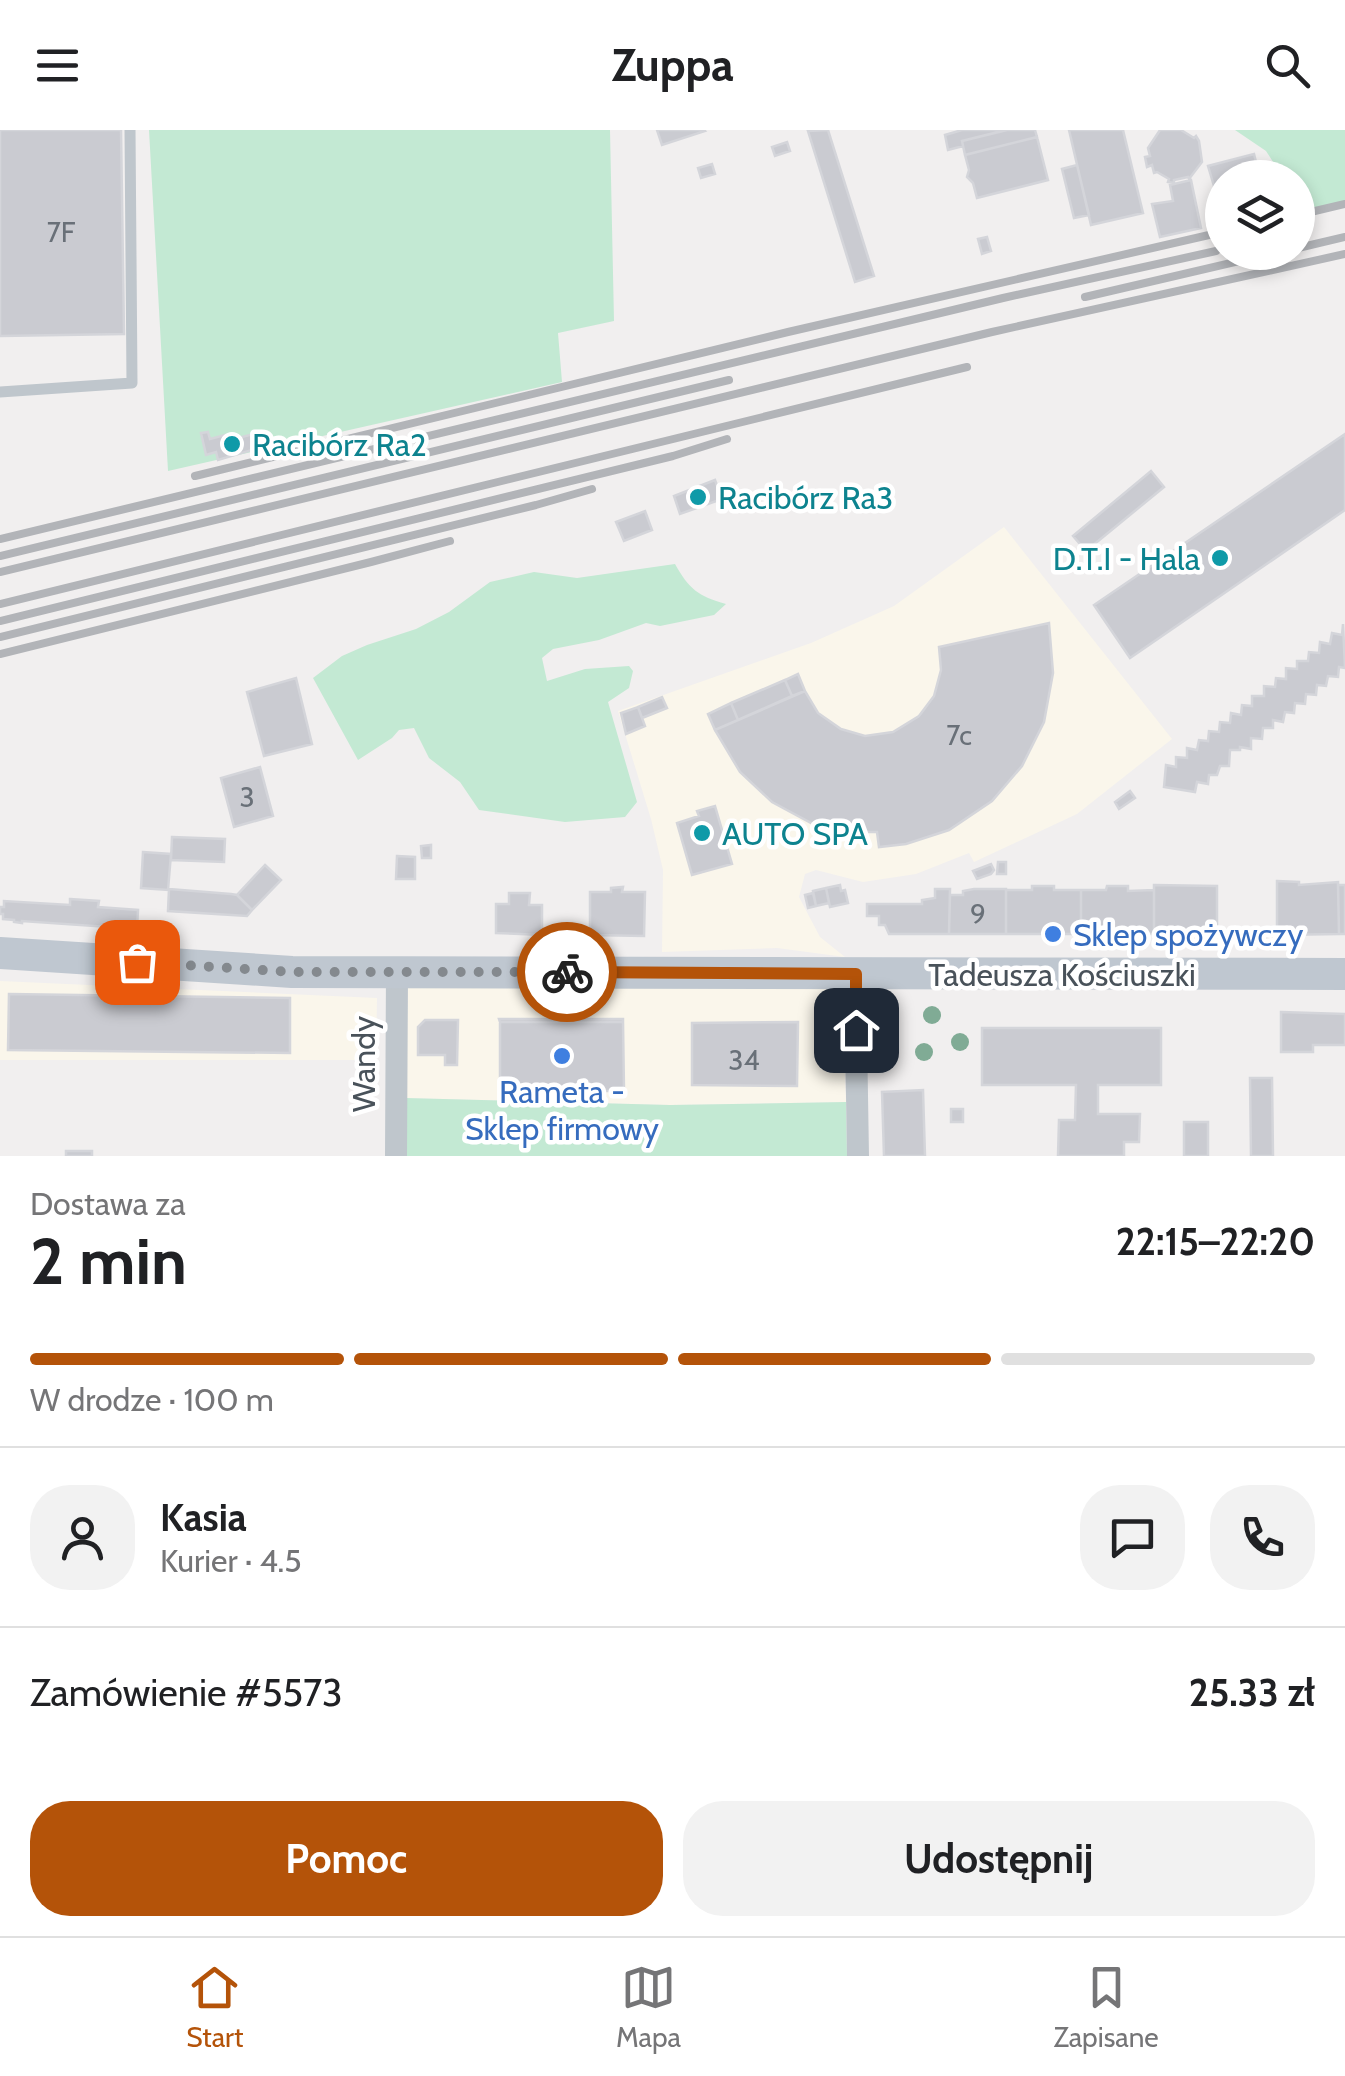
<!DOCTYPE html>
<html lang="pl">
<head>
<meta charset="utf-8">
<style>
	body { margin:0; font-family:Cabin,sans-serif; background:#f2f2f2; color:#202124; height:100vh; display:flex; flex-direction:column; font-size:38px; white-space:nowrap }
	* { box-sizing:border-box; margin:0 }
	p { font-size:32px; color:#757577 }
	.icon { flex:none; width:55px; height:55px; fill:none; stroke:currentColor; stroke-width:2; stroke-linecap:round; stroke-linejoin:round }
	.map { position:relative; height:1026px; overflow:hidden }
	.details { display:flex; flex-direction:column; background:#fff; flex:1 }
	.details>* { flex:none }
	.controls { position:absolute; left:1205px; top:30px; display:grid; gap:20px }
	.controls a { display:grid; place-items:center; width:110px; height:110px; border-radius:50%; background:#fff; box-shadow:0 5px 15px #0003; font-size:50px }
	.pin { position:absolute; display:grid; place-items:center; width:85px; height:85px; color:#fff; margin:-42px; border-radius:20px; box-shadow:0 5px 15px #0006 }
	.courier { position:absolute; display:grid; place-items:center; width:100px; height:100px; margin:-50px; border:8px solid #b45309; border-radius:50%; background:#fff; color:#222; box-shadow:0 2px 12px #0007 }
	.overview em { font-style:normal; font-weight:700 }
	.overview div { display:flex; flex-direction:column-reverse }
	.overview { display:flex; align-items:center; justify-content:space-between; height:170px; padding:0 30px }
	h1 { font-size:65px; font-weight:700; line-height:75px }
	.bar { display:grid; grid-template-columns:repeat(4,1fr); gap:15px 10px; align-content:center; height:120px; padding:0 30px }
	.bar i { height:12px; border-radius:8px; background:#e0e0e0 }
	.bar .selected { background:#b45309 }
	.bar p { grid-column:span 4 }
	.line { display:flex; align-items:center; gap:25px; padding:0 30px; border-top:2px solid #e0e0e0 }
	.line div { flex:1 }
	.round { display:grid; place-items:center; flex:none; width:105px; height:105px; border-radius:40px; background:#f2f2f2 }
	.action { display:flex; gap:20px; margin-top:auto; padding:20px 30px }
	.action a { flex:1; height:115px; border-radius:40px; background:#b45309; color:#fff; font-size:40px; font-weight:700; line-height:115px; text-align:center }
	.action a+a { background:#f2f2f2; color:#202124 }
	header { display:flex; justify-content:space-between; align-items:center; height:130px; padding:0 30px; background:#fff; font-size:45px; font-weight:700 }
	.tabs { display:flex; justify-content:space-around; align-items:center; height:140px; border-top:2px solid #e0e0e0; background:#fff; font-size:28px; color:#757577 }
	.tabs a { display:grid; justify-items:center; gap:5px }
	.tabs .selected { color:#b45309 }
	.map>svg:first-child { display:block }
</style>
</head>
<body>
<header><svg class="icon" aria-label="menu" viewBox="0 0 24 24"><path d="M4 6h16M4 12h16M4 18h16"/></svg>Zuppa<svg class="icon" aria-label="search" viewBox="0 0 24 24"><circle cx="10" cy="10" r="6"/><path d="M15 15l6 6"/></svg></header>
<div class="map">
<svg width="1345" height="1026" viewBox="0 0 1345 1026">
	<rect width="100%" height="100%" fill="#f1efef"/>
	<path fill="#faf6eb" d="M1004 397 1172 609 1077 684 974 732 969 723 916 744 863 752 816 740 805 744 799 767 820 807 845 827 777 818 662 822 663 740 651 689 618 581 811 513 894 476Z
		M0 851 377 868 376 930H0Z
		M841 854 846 972 670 975 405 968 408 857Z"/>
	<path fill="#c3e9d3" d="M149 0H610L614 191 558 203 562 252 168 341Z
		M1235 0H1345V71L1307 81 1298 60V48L1292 47 1288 41H1279L1266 21Z
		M675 434C689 459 698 466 726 474L714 485 660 496 646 493 599 510 553 519 542 528 547 551 585 539 629 536 633 541 629 558 608 572 637 672 625 687 565 692 479 680 460 652 429 628 414 598 399 600 392 608 358 630 313 548 342 526 367 515 416 499 449 482 490 452 534 442 577 448Z
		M405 968 670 975 846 972 847 1026H406Z"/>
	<path fill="#cacbd1" stroke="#d4d5da" stroke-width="2.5" d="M0 0H121L124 204 0 206Z
		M657 0H704L705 1 662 15Z
		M828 0 874 146 855 152 808 1Z
		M962 0H1006L962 11 963 16 948 20 945 5Z
		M1007 0H1035L1037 7 965 25 962 11Z
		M1123 0 1143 83 1091 95 1069 0Z
		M1160 0H1181L1194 8 1196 6 1199 11 1202 32 1189 49 1188 47 1174 50V53L1168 52 1169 49 1157 42 1154 43 1152 35 1147 37 1145 27 1150 26 1148 18Z
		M1037 7 1048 50 977 68 973 53 967 47 969 40 965 25Z
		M787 12 790 21 775 26 772 17Z
		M1254 24 1259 44 1246 48H1222V54L1214 56 1208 36Z
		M712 34 715 44 701 48 698 38Z
		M1077 35 1089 85 1074 88 1062 39Z
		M1191 50 1201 98 1160 107 1152 74 1173 71 1170 55Z
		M987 107 991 121 982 124 978 109Z
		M208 302 210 309 225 305 226 311 258 303 262 317 218 330 216 322 206 325 201 303Z
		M1345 304V380L1130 528 1094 475Z
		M1151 341 1164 357 1086 421 1073 406Z
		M715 350 722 369 680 384 674 366Z
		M645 381 652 400 624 411 616 392Z
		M1049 493 1053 543 1044 592 1022 636 992 671 949 700 906 714 879 717 877 702H855L813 694 772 672 740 642 715 600 805 561 818 583 841 599 865 606 893 602 919 586 934 566 941 540 939 517Z
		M1343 494 1345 538 1339 537 1338 547 1328 546 1326 556 1317 555 1316 565 1306 564 1305 574 1295 573 1294 583 1285 582 1283 592 1273 590V598H1263L1262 609 1251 608V619L1240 617V620H1230L1229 636H1220L1217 645H1209L1208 654 1197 652 1195 662 1164 657 1166 635 1176 637V627L1187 628V618L1197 620 1199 610 1208 611 1209 601 1219 602 1220 592 1230 593 1231 583 1241 585 1242 575 1252 576V566H1264V556L1275 557 1276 548 1286 549V538L1297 539V531H1308L1309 522 1319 523 1320 512 1330 514 1332 503 1342 505Z
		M798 544 805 561 792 566 785 550Z
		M296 548 312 614 264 626 247 562Z
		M785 550 792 566 738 590 731 573Z
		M662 567 667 578 642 588 638 577Z
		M731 573 738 590 715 600 708 584Z
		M638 577 645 596 626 604 621 583Z
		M260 637 273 686 234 697 221 648Z
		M1130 661 1135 668 1119 679 1115 672Z
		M715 676 732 734 692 745 677 693 699 686 697 681Z
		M172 707 225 709 224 732 171 730Z
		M431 715V728H422L421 716Z
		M143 722 171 724 168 760 141 758Z
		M397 726 415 727V749H396Z
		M998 732H1006V744H997Z
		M991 734 994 740 991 744 977 749 973 741Z
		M265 735 281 750 252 780 237 765Z
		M1277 751 1299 752V755L1338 752 1339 804 1277 805Z
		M840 755 841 761 845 760 848 773 830 777 826 758Z
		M1154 755 1217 756V804H1154Z
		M1338 755H1345V804H1339Z
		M1032 756H1054V760H1081V804H1006V760H1032Z
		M1107 756H1128V761L1154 760V804H1081V760H1106Z
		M623 757 622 762H645L644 806 590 805V762H611V758Z
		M826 758 829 773 816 776 813 761Z
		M169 759 231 764 237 765 252 780 247 786 168 781Z
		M935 759H950L949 804H889L885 795H879V786H867V774H922V770L935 768Z
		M974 759H1006V804H949L950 765H963V761Z
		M509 763H530L529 775H542V805L496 803V774H509Z
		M813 763 816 776 808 778 805 765Z
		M70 769 99 771 98 777 138 780 137 799 22 791V793L14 792V790L3 789V784H0V777H4V771L70 775Z
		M9 864 290 868V923L8 920Z
		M1281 882 1345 884V915H1313V922H1281Z
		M499 889H623V892H500Z
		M425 890H458L457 935H445V925H418V897Z
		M500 892H623L624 961H500Z
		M798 892 797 956 692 955V893Z
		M982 898H1161V955H1098V984H1140L1139 1012H1124V1026H1058L1059 990H1075L1076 955H982Z
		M1250 948H1272L1273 1026H1251Z
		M923 960 925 1026H884L882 962Z
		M951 979H963V992H951Z
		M1184 992H1208V1026H1184Z
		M66 1021H92V1026H66Z"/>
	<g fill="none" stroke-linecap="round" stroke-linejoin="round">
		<path stroke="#bfc6cc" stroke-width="11" d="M0 262 132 253 130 0"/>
		<path stroke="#bfc6cc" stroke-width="22" d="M855 844 858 1026
			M396 1026 397 842"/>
		<path stroke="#bfc7d0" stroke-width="32" d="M0 823 292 842 1345 844"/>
		<path stroke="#b2b4b8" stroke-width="8" d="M1298 85 1345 74
			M1298 118 1345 107
			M1085 167 1278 122
			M195 346 788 202 1222 102
			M0 409 1003 168 1216 121
			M0 426 729 250
			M0 442 992 202 1345 124
			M0 474 967 237
			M0 491 673 326 727 309
			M0 507 536 375 592 359
			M0 524 371 432 450 411"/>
	</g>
	<g fill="#80ab95">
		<circle cx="932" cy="885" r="9"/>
		<circle cx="960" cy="912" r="9"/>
		<circle cx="924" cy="922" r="9"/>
	</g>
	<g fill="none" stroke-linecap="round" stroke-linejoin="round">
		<path stroke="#84898e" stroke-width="10" stroke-dasharray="0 18" d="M137 832 292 842H567"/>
		<path stroke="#b45309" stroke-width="12" d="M567 842 856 844V900"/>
	</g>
	<g fill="#0f9aa8" stroke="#fff" stroke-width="4">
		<circle cx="232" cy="314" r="10"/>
		<circle cx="698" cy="367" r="10"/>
		<circle cx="1220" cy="428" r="10"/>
		<circle cx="702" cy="703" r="10"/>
	</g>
	<g fill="#3f7fe0" stroke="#fff" stroke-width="4">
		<circle cx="1053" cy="804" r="10"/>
		<circle cx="562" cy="926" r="10"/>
	</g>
	<g text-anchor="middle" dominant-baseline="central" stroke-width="9" stroke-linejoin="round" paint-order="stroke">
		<g font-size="28" fill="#697078">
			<text x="61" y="102">7F</text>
			<text x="959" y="605">7c</text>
			<text x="247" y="667">3</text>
			<text x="978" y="784">9</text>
			<text x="744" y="930">34</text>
		</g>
		<g font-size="32" fill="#0d838f" stroke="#fff" text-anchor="start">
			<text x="252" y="314">Racibórz Ra2</text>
			<text x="718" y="367">Racibórz Ra3</text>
			<text x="1200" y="428" text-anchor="end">D.T.I - Hala</text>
			<text x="722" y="703">AUTO SPA</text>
		</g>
		<g font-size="32" fill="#366cbe" stroke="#fff" text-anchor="start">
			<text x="1073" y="804">Sklep spożywczy</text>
			<text x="562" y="961" text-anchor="middle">Rameta -<tspan x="562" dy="37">Sklep firmowy</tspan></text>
		</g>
		<g font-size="32" fill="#49525a" stroke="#fff">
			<text x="1062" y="844">Tadeusza Kościuszki</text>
			<text transform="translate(363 934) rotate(-90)">Wandy</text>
		</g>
	</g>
</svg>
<div class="controls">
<a><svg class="icon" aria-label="layers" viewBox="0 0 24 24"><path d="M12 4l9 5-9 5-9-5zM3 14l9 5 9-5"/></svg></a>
</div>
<div class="pin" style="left:137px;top:832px;background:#ea580c"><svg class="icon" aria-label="bag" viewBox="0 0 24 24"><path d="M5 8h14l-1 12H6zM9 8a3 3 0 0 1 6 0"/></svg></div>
<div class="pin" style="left:856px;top:900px;background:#1f2937"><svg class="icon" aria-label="home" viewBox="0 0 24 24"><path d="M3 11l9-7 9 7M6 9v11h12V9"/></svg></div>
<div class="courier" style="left:567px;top:842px"><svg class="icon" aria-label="bike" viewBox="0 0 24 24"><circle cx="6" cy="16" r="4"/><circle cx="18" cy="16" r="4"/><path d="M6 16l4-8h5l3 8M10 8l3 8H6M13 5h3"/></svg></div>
</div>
<section class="details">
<div class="overview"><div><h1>2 min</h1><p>Dostawa za</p></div><em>22:15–22:20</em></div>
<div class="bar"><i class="selected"></i><i class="selected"></i><i class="selected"></i><i></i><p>W drodze · 100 m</p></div>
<div class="line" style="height:180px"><a class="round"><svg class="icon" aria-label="person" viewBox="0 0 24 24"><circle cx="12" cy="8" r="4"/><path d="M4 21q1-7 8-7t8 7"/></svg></a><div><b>Kasia</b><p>Kurier · 4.5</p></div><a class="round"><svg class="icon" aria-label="chat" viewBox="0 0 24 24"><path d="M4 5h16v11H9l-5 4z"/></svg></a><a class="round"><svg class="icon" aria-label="phone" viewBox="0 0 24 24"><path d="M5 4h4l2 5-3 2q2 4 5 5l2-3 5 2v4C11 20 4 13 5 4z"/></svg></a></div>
<div class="line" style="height:130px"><div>Zamówienie #5573</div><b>25.33 zł</b></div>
<div class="action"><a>Pomoc</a><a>Udostępnij</a></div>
</section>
<nav class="tabs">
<a class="selected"><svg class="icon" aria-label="home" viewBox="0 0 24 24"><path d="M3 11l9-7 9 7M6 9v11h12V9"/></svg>Start</a>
<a><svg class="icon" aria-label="map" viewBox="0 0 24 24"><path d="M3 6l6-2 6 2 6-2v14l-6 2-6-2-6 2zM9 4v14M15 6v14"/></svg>Mapa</a>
<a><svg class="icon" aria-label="saved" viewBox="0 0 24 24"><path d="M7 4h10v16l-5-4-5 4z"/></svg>Zapisane</a>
</nav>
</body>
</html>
